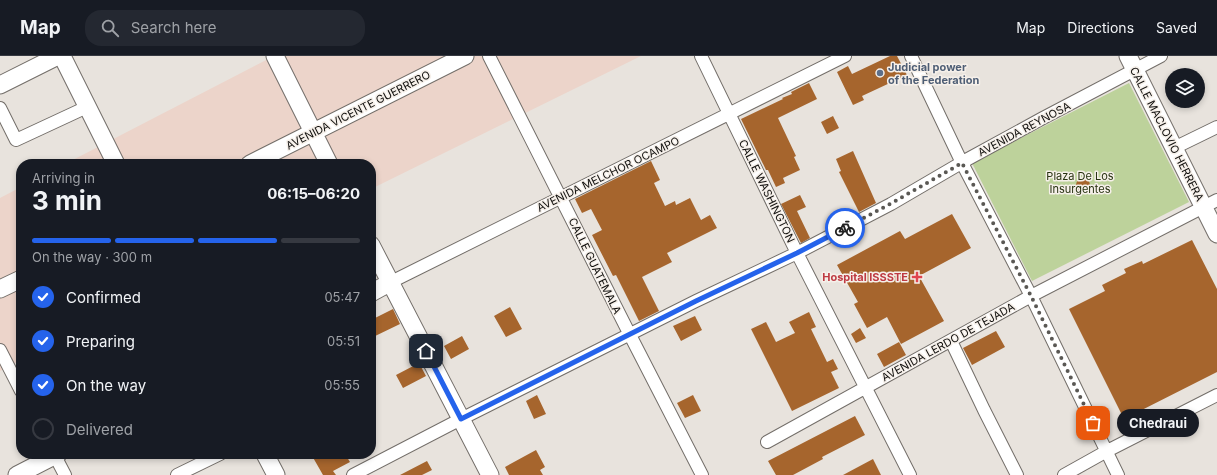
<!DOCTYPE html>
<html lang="en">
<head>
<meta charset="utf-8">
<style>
	body { margin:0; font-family:Inter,sans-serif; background:#242831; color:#f1f3f6; height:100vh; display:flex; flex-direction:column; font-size:15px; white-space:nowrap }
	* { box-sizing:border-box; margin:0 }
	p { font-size:13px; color:#9ea1a6 }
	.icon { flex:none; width:22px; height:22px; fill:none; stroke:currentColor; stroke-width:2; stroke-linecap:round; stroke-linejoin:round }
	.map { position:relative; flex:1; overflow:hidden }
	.drawer { position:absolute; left:16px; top:103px; width:360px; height:300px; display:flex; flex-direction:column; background:#171b24; border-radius:16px; box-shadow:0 2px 6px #0003 }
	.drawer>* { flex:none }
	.tools { position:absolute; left:1165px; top:12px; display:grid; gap:8px }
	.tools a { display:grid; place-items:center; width:40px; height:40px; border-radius:50%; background:#171b24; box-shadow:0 2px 6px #0003; font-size:20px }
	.pin { position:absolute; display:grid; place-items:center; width:34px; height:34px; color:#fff; margin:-17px; border-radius:8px; box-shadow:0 2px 6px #0006 }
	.courier { position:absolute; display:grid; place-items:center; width:40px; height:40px; margin:-20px; border:3px solid #2563eb; border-radius:50%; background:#fff; color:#222; box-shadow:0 1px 5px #0007 }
	.bubble { position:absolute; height:28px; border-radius:14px; background:#171b24; box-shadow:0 2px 6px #0003; font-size:13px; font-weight:700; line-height:28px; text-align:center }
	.headline em { font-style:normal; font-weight:700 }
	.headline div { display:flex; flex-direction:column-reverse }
	.headline { display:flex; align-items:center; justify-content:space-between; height:68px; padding:0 16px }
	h1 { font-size:26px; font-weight:700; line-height:30px }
	.bar { display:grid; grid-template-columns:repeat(4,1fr); gap:6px 4px; align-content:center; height:48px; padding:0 16px }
	.bar i { height:5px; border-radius:3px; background:#363941 }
	.bar .on { background:#2563eb }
	.bar p { grid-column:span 4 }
	ol { padding:0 16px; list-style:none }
	li { display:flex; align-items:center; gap:12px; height:44px }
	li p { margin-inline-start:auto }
	li .icon { padding:4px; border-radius:50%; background:#2563eb; color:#fff; stroke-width:4 }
	li:last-child { color:#9ea1a6 }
	li i { width:22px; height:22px; border:2px solid #363941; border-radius:50% }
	header { display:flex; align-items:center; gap:24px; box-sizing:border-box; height:56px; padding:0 20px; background:#171b24; border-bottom:1px solid #363941 }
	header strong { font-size:19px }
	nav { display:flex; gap:22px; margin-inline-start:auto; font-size:14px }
	.search { width:280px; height:36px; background:#242831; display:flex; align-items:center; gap:10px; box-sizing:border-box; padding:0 14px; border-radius:16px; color:#9ea1a6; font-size:15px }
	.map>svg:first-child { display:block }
</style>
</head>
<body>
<header>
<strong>Map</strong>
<div class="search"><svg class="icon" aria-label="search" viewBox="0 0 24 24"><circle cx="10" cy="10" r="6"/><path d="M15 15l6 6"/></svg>Search here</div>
<nav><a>Map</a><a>Directions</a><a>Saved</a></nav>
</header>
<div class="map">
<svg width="1217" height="419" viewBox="0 0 1217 419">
	<rect width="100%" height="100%" fill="#e8e3dd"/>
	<path fill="#ecd4ca" d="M274 0H641L371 133V108H65Z
		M21 131V304L0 315V142Z"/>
	<path fill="#bdd29b" d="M1129 27 1189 146 1032 225 972 107Z"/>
	<path fill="#a6652d" d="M890 0H897L907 19 862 40 864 44 853 49 837 16 848 10 852 18Z
		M809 27 817 43 778 62 796 100 794 101 800 114 783 122 785 127 776 131 768 114H766L741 63 783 43 782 42 792 38 791 36Z
		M833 60 839 72 827 78 821 66Z
		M853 95 876 147 859 156 839 116 841 115 836 103Z
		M651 105 660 124 654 127 665 150 675 145 676 149 690 142 701 164 710 159 717 172 667 197 672 206 642 221 659 255 639 265 616 219 613 220 592 179 602 174 591 153 582 157 575 143Z
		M1076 129a7 7 0 1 1 14 0a7 7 0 1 1-14 0Z
		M800 139 806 151 797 155 810 182 801 187 781 148Z
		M952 158 971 192 919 220 944 265 901 288 887 261 867 272 854 248 858 246 837 209 900 175 905 183Z
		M1192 184 1217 233V316L1124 363 1069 253 1105 235 1102 229 1126 217 1124 213 1142 205 1143 208Z
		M510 251 522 273 506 281 494 260Z
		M393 253 400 268 371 282V264Z
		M809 256 816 271 811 273 827 306 833 303 838 313 831 316 839 332 792 355 751 273 766 266 776 286 795 277 789 266Z
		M695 260 702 274 681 285 673 270Z
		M860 272 866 282 856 287 851 278Z
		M996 275 1005 291 972 309 963 292Z
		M462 280 469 293 451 303 444 290Z
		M899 286 906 299 884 311 877 298Z
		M419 307 426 320 403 332 396 319Z
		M537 339 546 358 534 363 526 345Z
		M693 339 701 355 685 362 677 347Z
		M855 360 865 379 822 401 823 403 793 419H776L768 405Z
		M536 394 545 411 540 414 543 419H509L505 411Z
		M311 398H345L350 406 333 415 336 419H323Z
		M873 403 881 419H843Z
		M427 405 432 414 422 419H400Z"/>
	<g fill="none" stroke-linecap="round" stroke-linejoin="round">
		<defs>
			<path id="street" d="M489 0 630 279 702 419
				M701 0 797 197 910 419
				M911 0 962 107 1031 240 1118 419
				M0 52 16 84 87 51
				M1174 92 1217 71
				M391 226 845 0
				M951 285 984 354 1017 419
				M0 294 21 335
				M767 386 1031 240 1217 144
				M54 398 65 419
				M177 419 220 398
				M353 419 461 363 696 245 797 197 891 148 968 103 1043 62 1161 0
				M1064 419 1107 395 1217 339"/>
			<path id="secondary" d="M62 0 116 108
				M275 0 329 108
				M1128 0 1217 178
				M0 29 58 0
				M250 108 465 0
				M371 189 490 419
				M0 233 21 223
				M371 237 391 226
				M265 398 276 419
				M17 419 58 398"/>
		</defs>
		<use href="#street" stroke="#736e69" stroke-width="14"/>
		<use href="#secondary" stroke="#736e69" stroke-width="19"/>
		<use href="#street" stroke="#fff" stroke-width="12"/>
		<use href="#secondary" stroke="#fff" stroke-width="17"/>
	</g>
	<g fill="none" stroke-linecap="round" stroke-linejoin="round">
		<path stroke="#5a5854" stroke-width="4" stroke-dasharray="0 7.2" d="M845 172 890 148 962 107 1031 240 1093 367"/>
		<path stroke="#2563eb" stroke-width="5" d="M426 295 461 363 696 245 797 197 845 172"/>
	</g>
	<circle fill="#5c6f8a" stroke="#f6f0ea" stroke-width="1.5" cx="880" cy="17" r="4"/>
	<path fill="#e0444e" stroke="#f6f0ea" stroke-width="1.5" d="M915 215h4v4h4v4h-4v4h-4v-4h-4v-4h4z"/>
	<g text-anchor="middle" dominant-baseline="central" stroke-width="3" stroke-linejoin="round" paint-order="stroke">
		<g font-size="11" font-weight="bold" fill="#4e5e75" stroke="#f6f0ea" text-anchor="start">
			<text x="888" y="11">Judicial power<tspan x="888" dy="13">of the Federation</tspan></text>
		</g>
		<g font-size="11" fill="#0e0d0b" stroke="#f6f0ea">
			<text transform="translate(358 54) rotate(-27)">AVENIDA VICENTE GUERRERO</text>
			<text transform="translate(1024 73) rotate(-28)">AVENIDA REYNOSA</text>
			<text transform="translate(1167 78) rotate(63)">CALLE MACLOVIO HERRERA</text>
			<text transform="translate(608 118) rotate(-26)">AVENIDA MELCHOR OCAMPO</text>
			<text transform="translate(767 135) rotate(64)">CALLE WASHINGTON</text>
			<text transform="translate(595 210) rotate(64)">CALLE GUATEMALA</text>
			<text transform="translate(948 286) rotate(-29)">AVENIDA LERDO DE TEJADA</text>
		</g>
		<g font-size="11" fill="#273210" stroke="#f6f0ea">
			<text x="1080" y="120">Plaza De Los<tspan x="1080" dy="13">Insurgentes</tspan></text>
		</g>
		<g font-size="11" font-weight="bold" fill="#be3a42" stroke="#f6f0ea" text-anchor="end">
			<text x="908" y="221">Hospital ISSSTE</text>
		</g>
	</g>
</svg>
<div class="tools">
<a><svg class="icon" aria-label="layers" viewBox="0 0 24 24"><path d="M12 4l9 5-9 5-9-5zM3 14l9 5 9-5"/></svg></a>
</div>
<div class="pin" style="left:1093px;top:367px;background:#ea580c"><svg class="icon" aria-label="bag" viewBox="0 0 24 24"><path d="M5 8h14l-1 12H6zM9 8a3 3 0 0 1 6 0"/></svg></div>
<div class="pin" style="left:426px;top:295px;background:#1f2937"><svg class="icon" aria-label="home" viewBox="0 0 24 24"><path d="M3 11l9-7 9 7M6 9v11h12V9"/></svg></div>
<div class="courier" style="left:845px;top:172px"><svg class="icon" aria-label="bike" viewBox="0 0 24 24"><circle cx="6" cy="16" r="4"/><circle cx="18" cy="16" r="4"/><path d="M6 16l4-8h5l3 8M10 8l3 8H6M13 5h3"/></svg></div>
<div class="bubble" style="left:1117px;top:353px;width:82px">Chedraui</div>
<section class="drawer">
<div class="headline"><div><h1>3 min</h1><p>Arriving in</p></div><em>06:15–06:20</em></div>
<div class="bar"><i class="on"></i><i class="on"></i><i class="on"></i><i></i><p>On the way · 300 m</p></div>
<ol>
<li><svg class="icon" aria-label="check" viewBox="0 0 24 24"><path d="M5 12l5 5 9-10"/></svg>Confirmed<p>05:47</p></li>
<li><svg class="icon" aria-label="check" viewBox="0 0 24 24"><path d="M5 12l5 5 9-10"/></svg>Preparing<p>05:51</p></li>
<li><svg class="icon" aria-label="check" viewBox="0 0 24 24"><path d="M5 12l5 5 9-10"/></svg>On the way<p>05:55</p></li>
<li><i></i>Delivered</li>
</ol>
</section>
</div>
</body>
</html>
